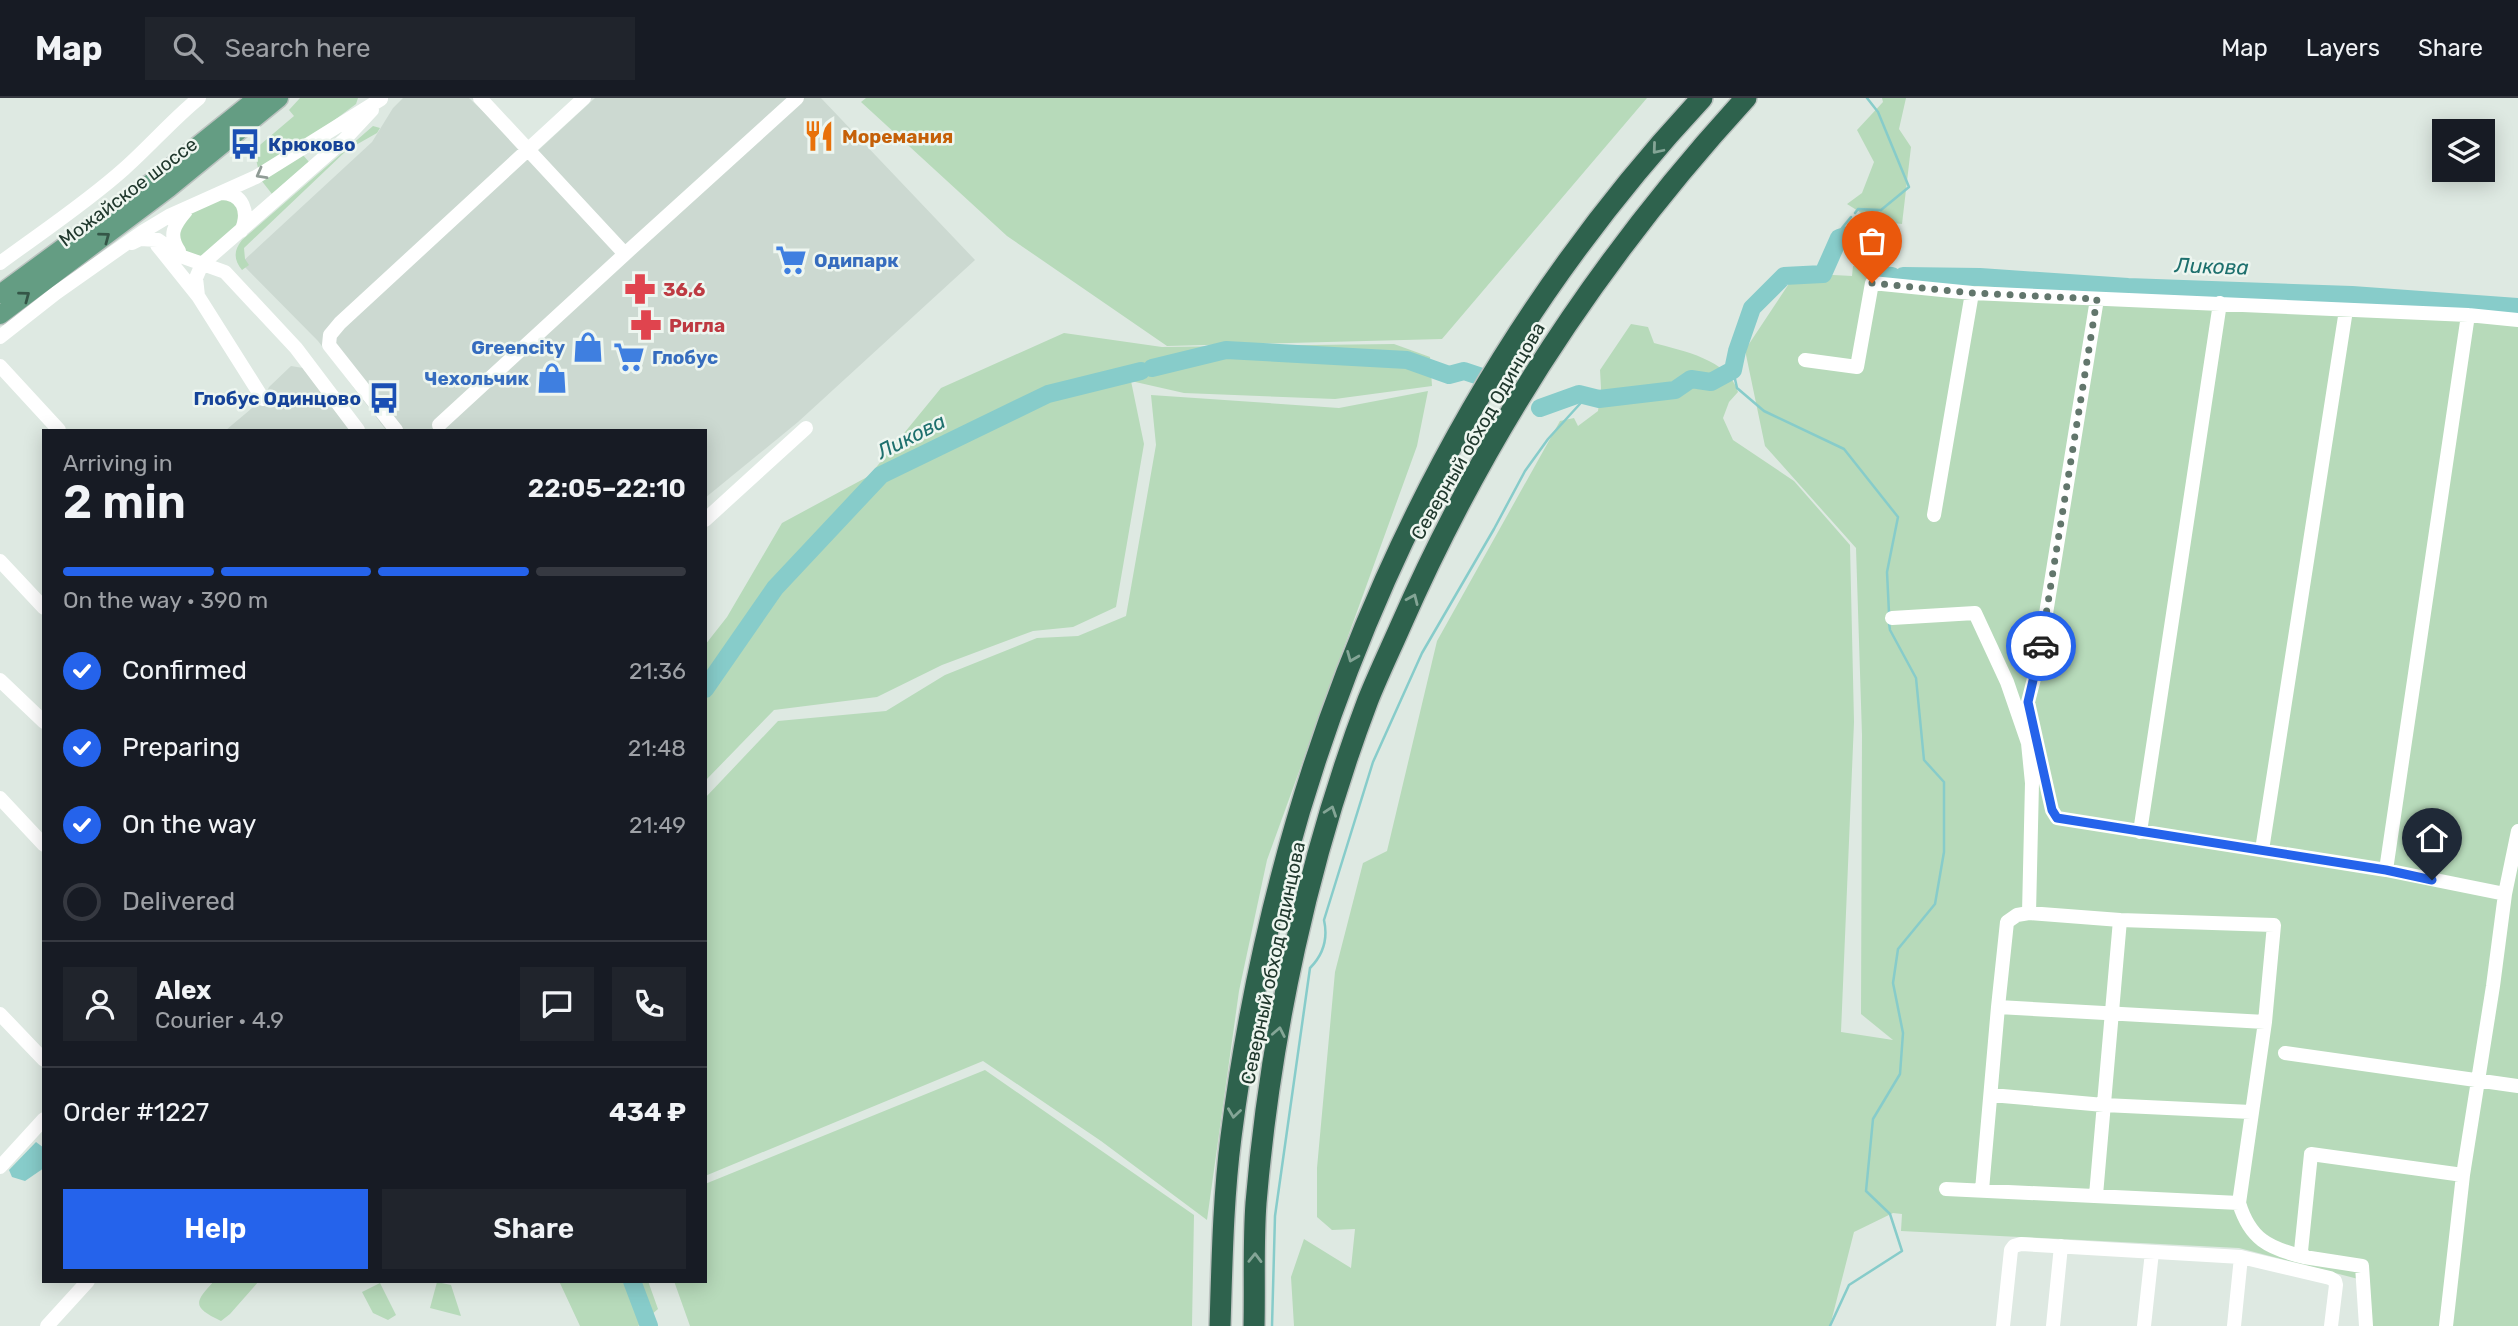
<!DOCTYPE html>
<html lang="en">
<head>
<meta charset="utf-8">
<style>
	body { margin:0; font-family:Rubik,sans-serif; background:#20242c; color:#f1f3f6; height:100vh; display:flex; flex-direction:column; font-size:26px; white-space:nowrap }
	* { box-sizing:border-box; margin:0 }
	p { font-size:23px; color:#9ea1a6 }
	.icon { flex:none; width:38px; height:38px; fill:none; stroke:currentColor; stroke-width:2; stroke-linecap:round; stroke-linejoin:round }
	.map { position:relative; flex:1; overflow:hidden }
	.details { position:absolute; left:42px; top:331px; width:665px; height:854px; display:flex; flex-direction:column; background:#171b24; border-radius:0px; box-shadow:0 4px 18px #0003 }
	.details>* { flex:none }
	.tools { position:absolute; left:2432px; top:21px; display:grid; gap:14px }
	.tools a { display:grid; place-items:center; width:63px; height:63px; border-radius:0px; background:#171b24; box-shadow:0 4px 18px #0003; font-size:35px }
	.pin { position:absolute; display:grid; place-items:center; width:60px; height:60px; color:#fff; margin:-72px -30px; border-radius:50% 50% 50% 0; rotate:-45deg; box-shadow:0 0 7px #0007 }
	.pin .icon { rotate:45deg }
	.courier { position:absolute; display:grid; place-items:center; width:70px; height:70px; margin:-35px; border:5px solid #2563eb; border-radius:50%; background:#fff; color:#222; box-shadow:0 2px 9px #0007 }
	.overview em { font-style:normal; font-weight:600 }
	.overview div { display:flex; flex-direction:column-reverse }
	.overview { display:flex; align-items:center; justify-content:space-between; height:119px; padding:0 21px }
	h1 { font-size:46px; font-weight:600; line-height:52px }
	.bar { display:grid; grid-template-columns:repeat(4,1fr); gap:10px 7px; align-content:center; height:84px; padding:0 21px }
	.bar i { height:9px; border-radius:5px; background:#363941 }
	.bar .active { background:#2563eb }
	.bar p { grid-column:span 4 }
	.line { display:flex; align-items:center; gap:18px; padding:0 21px; border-top:2px solid #363941 }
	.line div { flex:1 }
	.round { display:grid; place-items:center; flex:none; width:74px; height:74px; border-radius:0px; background:#20242c }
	ol { padding:0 21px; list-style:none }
	li { display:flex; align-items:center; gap:21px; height:77px }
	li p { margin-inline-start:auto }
	li .icon { padding:7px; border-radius:50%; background:#2563eb; color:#fff; stroke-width:4 }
	li:last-child { color:#9ea1a6 }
	li i { width:38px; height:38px; border:4px solid #363941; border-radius:50% }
	.cta { display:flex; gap:14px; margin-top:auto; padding:14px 21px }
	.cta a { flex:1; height:80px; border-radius:0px; background:#2563eb; color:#fff; font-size:28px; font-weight:600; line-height:80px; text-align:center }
	.cta a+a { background:#20242c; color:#f1f3f6 }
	header { display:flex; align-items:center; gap:42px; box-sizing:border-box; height:98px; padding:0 35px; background:#171b24; border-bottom:2px solid #363941 }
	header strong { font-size:33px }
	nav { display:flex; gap:38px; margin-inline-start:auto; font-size:24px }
	.search { width:490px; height:63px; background:#20242c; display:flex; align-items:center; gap:18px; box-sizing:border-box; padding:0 24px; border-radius:0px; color:#9ea1a6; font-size:26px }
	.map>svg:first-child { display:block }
</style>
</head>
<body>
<header>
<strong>Map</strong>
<div class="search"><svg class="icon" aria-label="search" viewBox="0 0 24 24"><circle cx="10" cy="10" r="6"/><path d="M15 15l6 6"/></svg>Search here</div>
<nav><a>Map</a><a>Layers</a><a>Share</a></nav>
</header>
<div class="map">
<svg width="2518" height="1228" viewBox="0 0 2518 1228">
	<rect width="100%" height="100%" fill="#dee9e2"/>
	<path fill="#ccd9d1" d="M403 0H469L531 59 595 0H821L975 162 798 324 705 400V332H386L318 243 241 165 372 44 393 10Z
		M291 268 303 270 349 332H226L263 301 269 289Z"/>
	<path fill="#b7daba" d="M300 0H358L356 6 305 44 258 70 254 52 294 18 289 12Z
		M866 0H1647L1442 241 1167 248 1007 138 861 4Z
		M1882 0H1906L1899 31 1911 49 1902 126 1874 123 1847 106 1862 95 1874 64 1857 32 1883 4Z
		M373 28 380 30 377 35 347 52 244 150 245 161 249 167 242 172C234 162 233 153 242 142Z
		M303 57 309 64 272 96 261 82Z
		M220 100 232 102 238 107 240 124C223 142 203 175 180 147V125L186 117Z
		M1853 168H1865V179L2518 218V1228H2360L2362 1182 2239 1150 1901 1133 1902 1116 1893 1115 1854 1134 1830 1228H1294L1291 1179 1304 1141 1351 1170 1355 1131 1332 1132 1317 1119V1070L1335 874 1363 765 1387 753 1437 543 1560 323 1574 320 1578 328 1598 313 1601 290 1600 272 1631 226 1648 229 1654 245C1683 253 1728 261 1738 294L1729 304 1723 320 1733 342 1794 383 1850 447 1854 624 1841 934 1893 942 1861 916 1862 637 1856 450 1765 348 1745 252 1796 175 1852 178Z
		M1064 235 1162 249 1394 246 1430 259 1432 288 1335 301 1184 295 1131 283 1144 346 1116 509 1073 529 1033 533 942 567 877 599 774 612 705 683V547L727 519 782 425 869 378 941 290Z
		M1428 293 1417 348 1267 762 1239 893 1207 1122 1101 1043 983 963 705 1078V700L778 623 886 613 945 577 1037 540 1078 538 1126 518 1156 347 1151 297 1339 310Z
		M985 972 1194 1117 1192 1228H690L674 1183H705V1086Z
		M214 1183H259L230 1216 221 1223C191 1209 195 1204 214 1183Z
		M559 1183H648L658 1211 638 1228H580Z
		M437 1184 451 1187 461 1218 430 1210Z
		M380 1185 396 1217 388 1222 373 1215 362 1194Z"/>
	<path fill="#87ccca" d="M36 1044 44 1050V1070L25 1083 12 1079 9 1072Z"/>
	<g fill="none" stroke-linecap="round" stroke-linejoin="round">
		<path stroke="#87ccca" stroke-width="2.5" d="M1855 115 1858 111 1881 112 1909 89 1878 14 1867 0
			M1846 138 1842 130 1851 119
			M1733 272 1737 290 1764 313 1844 351 1898 419 1887 474 1889 515
			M1272 1228 1275 1118 1310 870C1323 857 1328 840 1324 822L1373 664 1422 555 1494 431 1525 373 1548 341 1588 297
			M1830 1228 1849 1187 1902 1153 1890 1116 1866 1093 1873 1021 1900 976 1903 935 1893 885 1898 851 1935 806 1944 754V684L1924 662 1916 580 1890 532 1889 525"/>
		<path stroke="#87ccca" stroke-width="18" d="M1903 178 1980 179 2128 189 2352 197 2518 209
			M1152 270 1226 252 1407 262 1449 277 1464 273 1485 280
			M1540 310 1579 296 1599 301 1675 292 1691 281 1711 284 1733 272 1737 253 1752 210 1784 178 1823 176 1839 140 1854 135 1879 177 1892 178
			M705 591 775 490 881 377 1048 296 1141 273
			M632 1183 649 1228"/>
		<defs>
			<path id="major" d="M0 196 160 78 257 0
				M0 217 169 90 279 0"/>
			<path id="highway" d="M1220 1228C1222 1165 1223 1101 1231 1039 1280 654 1436 285 1702 0
				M1254 1228C1255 1187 1253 1146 1256 1105 1270 937 1308 760 1368 602 1378 577 1390 552 1401 527 1487 331 1601 158 1746 0"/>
		</defs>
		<use href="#major" stroke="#bcc3c0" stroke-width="21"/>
		<use href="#highway" stroke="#bcc3c0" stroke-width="24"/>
		<path stroke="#fff" stroke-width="14" d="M221 95C243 95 250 114 241 133
			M132 145 140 141 158 142 183 159 225 174 296 250 358 332
			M157 147 198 198 263 301
			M179 153C168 137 174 127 186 113
			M625 156 797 0
			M0 165C42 134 86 105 124 71 150 48 172 22 199 0
			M198 198 196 180 202 166 344 42 372 12
			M2097 201 2038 565 2028 604 2052 712 2057 720 2386 772 2505 796
			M0 239 56 195 144 133 169 118 256 79 381 1
			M1805 262 1857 269 1872 185 1972 195 2468 217 2518 222
			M0 268 59 332
			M439 327 625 156 480 0
			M396 332 329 247 330 237 340 225 584 0
			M1934 417 1972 195
			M705 422 806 330
			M0 463 44 510
			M1892 520 1975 515 2007 584 2028 645 2032 685 2029 815
			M0 582 44 624
			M0 700 44 747
			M2140 734 2220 205
			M2262 752 2346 212
			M2386 772 2468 217
			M2120 822 2029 815 2017 817 2007 824 1998 909 2265 924
			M0 916 44 962
			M2285 955 2518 988
			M1991 997 2104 1007 2251 1014
			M0 1069 44 1021
			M1946 1091 2239 1105C2250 1141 2268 1150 2304 1159
			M1982 1092 1998 909
			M2096 1097 2120 822 2274 827 2265 924 2239 1105
			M47 1228 88 1183
			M2003 1228 2011 1152 2014 1148 2021 1146 2241 1159 2330 1180 2335 1183 2336 1187 2331 1228
			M2053 1228 2061 1148
			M2144 1228 2152 1154
			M2234 1228 2241 1159
			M2366 1228 2362 1168 2304 1159 2301 1153 2311 1056 2463 1077
			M2446 1228 2463 1077 2493 888 2505 796 2518 733"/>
		<use href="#major" stroke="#649d83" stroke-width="18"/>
		<use href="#highway" stroke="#2e624d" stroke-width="21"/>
	</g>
	<defs><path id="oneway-chevron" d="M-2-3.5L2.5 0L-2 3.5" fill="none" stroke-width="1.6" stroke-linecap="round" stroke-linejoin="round" transform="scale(1.75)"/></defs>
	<g stroke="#84a596">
		<use href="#oneway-chevron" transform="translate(1657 51) rotate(130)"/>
		<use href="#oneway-chevron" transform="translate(1413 501) rotate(-66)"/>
		<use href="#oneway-chevron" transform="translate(1352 559) rotate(112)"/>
		<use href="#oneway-chevron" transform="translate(1331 713) rotate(-71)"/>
		<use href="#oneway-chevron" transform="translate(1279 934) rotate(-79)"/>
		<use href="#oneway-chevron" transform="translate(1234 1015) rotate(98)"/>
		<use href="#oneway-chevron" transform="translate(1255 1160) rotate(-89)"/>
	</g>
	<use stroke="#909c96" href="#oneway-chevron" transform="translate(261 76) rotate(151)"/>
	<g stroke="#345647">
		<use href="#oneway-chevron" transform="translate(105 139) rotate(-37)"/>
		<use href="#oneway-chevron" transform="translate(25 198) rotate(-37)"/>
	</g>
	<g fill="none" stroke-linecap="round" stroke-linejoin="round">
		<path stroke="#62766c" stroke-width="7" stroke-dasharray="0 12.6" d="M1872 185 1972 195 2097 201 2041 548"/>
		<path stroke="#2563eb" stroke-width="9" d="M2041 548 2028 604 2052 712 2057 720 2386 772 2432 782"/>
	</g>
	<defs>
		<symbol id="restaurant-bare" viewBox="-9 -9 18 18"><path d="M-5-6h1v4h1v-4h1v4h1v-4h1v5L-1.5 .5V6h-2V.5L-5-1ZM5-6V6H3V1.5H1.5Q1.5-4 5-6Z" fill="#e8710a" stroke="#eef6f0" stroke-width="2.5" paint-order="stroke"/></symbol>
		<symbol id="bus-bare" viewBox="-9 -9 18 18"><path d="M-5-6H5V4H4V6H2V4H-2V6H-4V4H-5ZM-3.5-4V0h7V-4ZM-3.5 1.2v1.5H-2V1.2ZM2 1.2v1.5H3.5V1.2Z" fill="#1a4fb4" stroke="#eef6f0" stroke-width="2.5" paint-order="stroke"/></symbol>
		<symbol id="supermarket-bare" viewBox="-9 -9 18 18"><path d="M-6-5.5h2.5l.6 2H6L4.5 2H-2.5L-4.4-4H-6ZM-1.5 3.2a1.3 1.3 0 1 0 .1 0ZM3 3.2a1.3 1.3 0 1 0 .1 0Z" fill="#3f7fe0" stroke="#eef6f0" stroke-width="2.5" paint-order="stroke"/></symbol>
		<symbol id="pharmacy-bare" viewBox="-9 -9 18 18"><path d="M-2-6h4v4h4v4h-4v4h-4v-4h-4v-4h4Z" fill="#e0444e" stroke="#eef6f0" stroke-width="2.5" paint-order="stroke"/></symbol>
		<symbol id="shop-bare" viewBox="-9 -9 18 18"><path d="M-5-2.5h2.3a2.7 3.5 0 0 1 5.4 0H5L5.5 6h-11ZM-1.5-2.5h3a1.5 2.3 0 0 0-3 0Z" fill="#3f7fe0" stroke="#eef6f0" stroke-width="2.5" paint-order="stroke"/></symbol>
	</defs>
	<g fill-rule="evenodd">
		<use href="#restaurant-bare" x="797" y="16" width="44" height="44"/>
		<use href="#bus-bare" x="223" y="24" width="44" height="44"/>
		<use href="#supermarket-bare" x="769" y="140" width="44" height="44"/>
		<use href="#pharmacy-bare" x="618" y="169" width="44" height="44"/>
		<use href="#pharmacy-bare" x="624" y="205" width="44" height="44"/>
		<use href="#shop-bare" x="566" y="227" width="44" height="44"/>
		<use href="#supermarket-bare" x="607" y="237" width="44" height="44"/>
		<use href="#shop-bare" x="530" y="258" width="44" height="44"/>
		<use href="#bus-bare" x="362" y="278" width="44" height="44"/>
	</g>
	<g text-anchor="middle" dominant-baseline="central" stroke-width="5" stroke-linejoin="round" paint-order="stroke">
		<g font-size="19" font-weight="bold" fill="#c56008" stroke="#eef6f0" text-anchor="start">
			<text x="842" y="38">Моремания</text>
		</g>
		<g font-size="19" font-weight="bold" fill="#164399" stroke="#eef6f0" text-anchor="start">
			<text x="268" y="46">Крюково</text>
			<text x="361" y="300" text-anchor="end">Глобус Одинцово</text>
		</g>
		<g font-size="19" fill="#20382d" stroke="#eef6f0">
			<text transform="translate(128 94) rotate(-37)">Можайское шоссе</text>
			<text transform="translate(1478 333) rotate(-60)">Северный обход Одинцова</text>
			<text transform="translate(1273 865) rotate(-78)">Северный обход Одинцова</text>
		</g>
		<g font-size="19" font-weight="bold" fill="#366cbe" stroke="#eef6f0" text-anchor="start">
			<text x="814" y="162">Одипарк</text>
			<text x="565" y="249" text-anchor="end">Greencity</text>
			<text x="652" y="259">Глобус</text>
			<text x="529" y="280" text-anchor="end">Чехольчик</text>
		</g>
		<g font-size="19" font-weight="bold" fill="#be3a42" stroke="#eef6f0" text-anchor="start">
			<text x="663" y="191">36,6</text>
			<text x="669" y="227">Ригла</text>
		</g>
		<g font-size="21" font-style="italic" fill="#1e706e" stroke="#eef6f0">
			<text transform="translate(2212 168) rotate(2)">Ликова</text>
			<text transform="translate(911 338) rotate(-27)">Ликова</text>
		</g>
	</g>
</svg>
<div class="tools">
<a><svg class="icon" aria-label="layers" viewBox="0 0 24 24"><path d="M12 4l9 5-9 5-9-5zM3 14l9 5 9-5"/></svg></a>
</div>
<div class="pin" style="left:1872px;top:185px;background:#ea580c"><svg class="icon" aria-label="bag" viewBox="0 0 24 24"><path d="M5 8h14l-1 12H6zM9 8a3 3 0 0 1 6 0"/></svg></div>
<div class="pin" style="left:2432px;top:782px;background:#1f2937"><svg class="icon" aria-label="home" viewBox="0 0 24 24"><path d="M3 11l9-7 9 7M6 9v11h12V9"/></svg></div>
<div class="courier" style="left:2041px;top:548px"><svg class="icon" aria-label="car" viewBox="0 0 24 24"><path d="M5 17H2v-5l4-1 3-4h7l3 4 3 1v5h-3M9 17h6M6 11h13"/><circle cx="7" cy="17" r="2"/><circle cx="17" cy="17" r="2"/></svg></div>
<section class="details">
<div class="overview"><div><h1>2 min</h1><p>Arriving in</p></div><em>22:05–22:10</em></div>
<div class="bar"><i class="active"></i><i class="active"></i><i class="active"></i><i></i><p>On the way · 390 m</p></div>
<ol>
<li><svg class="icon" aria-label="check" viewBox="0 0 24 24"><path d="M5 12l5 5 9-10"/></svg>Confirmed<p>21:36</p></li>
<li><svg class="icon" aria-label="check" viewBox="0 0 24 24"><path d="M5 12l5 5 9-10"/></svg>Preparing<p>21:48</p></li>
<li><svg class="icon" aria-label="check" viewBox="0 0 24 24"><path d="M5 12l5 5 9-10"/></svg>On the way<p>21:49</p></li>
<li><i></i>Delivered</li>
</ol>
<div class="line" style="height:126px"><a class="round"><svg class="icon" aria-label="person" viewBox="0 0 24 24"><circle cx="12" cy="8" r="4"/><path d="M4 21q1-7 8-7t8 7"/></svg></a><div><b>Alex</b><p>Courier · 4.9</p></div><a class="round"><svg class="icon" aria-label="chat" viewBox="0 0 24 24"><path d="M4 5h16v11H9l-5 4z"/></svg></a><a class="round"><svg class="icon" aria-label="phone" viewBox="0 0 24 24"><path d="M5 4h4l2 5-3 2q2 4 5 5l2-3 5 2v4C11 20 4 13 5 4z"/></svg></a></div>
<div class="line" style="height:91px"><div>Order #1227</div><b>434 ₽</b></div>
<div class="cta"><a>Help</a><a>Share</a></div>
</section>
</div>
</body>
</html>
